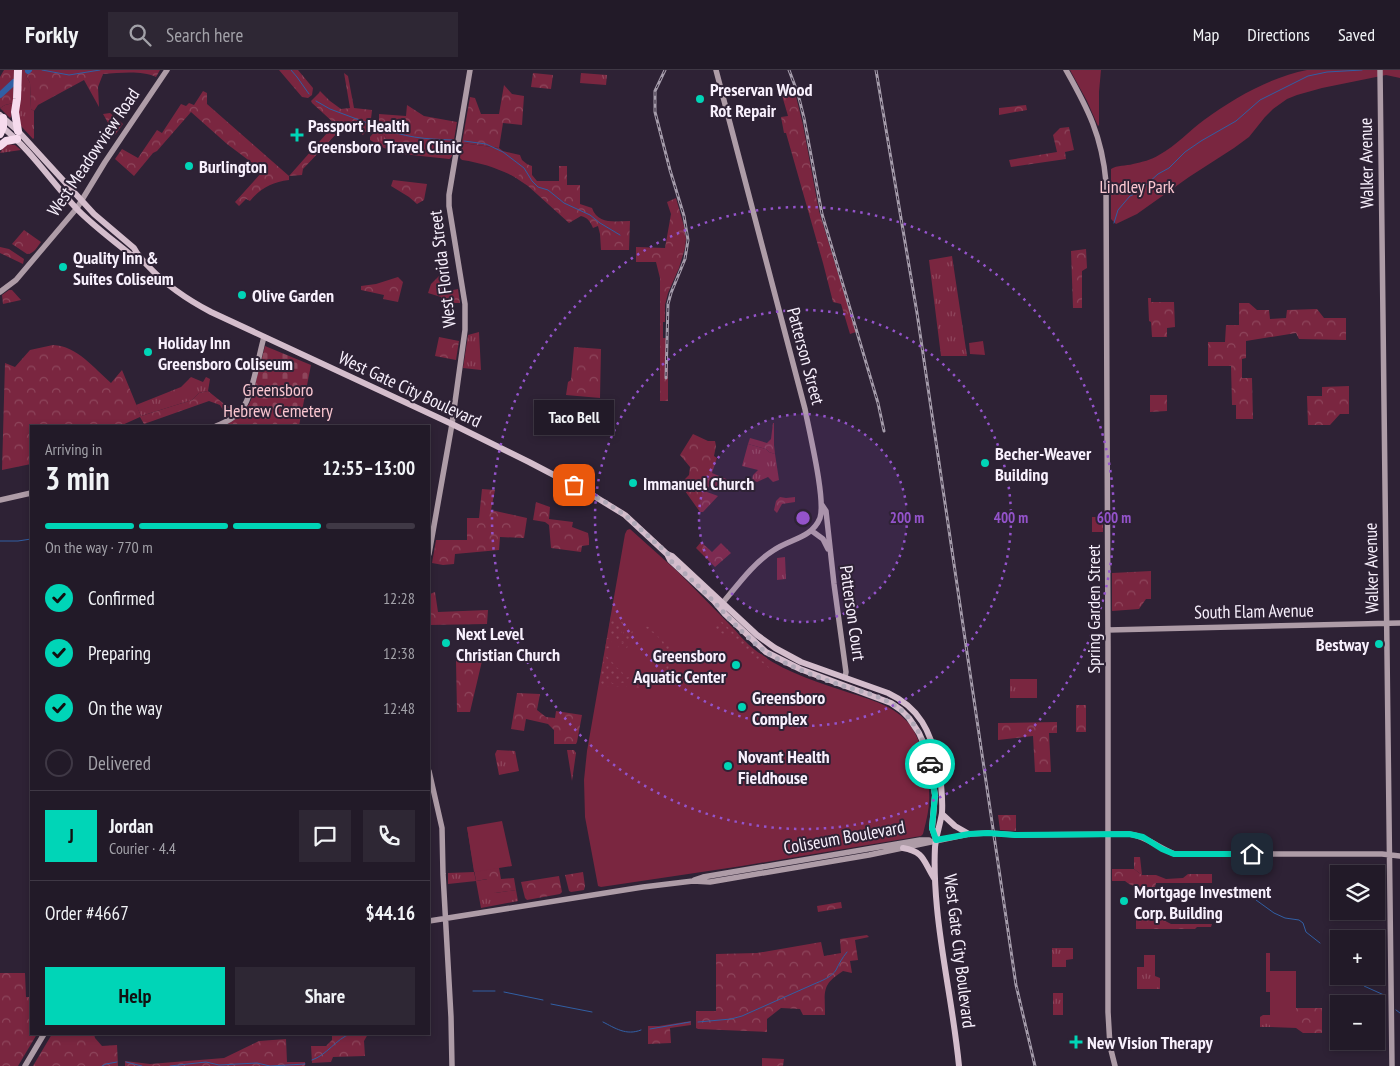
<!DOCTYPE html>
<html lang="en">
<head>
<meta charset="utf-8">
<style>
	body { margin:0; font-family:"PT Sans Narrow",sans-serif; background:#2e2734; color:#f1f3f6; height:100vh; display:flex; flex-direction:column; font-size:19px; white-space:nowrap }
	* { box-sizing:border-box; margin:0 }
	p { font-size:16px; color:#a2a1a8 }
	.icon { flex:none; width:28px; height:28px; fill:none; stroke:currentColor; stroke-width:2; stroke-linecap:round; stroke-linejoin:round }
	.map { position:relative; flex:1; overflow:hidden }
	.sheet { position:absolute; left:30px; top:355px; width:400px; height:610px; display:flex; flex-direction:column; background:#221a28; border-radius:0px; box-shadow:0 2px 8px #0003,0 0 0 1px #3f3845 }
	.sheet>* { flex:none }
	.fabs { position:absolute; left:1330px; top:795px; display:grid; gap:10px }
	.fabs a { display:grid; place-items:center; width:55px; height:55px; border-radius:0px; background:#221a28; box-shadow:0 2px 8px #0003,0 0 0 1px #3f3845; font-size:25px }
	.pin { position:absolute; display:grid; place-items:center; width:42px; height:42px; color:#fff; margin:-21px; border-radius:10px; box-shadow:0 2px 8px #0006 }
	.courier { position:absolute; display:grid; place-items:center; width:50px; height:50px; margin:-25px; border:4px solid #00d5b7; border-radius:50%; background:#fff; color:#222; box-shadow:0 1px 6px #0007 }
	.bubble { position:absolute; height:35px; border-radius:0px; background:#221a28; box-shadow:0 2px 8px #0003,0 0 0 1px #3f3845; font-size:16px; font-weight:700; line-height:35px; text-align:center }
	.head em { font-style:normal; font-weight:700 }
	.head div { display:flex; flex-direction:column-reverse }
	.head { display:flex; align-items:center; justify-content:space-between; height:85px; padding:0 15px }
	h1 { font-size:32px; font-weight:700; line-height:38px }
	.bar { display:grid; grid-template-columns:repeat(4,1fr); gap:8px 5px; align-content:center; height:60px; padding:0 15px }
	.bar i { height:6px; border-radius:4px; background:#3f3845 }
	.bar .active { background:#00d5b7 }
	.bar p { grid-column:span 4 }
	.line { display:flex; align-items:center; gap:12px; padding:0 15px; border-top:1px solid #3f3845 }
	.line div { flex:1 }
	.round { display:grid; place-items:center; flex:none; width:52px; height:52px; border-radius:0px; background:#2e2734 }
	ol { padding:0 15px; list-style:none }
	li { display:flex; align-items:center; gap:15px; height:55px }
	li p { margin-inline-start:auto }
	li .icon { padding:5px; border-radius:50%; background:#00d5b7; color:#111; stroke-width:4 }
	li:last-child { color:#a2a1a8 }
	li i { width:28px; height:28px; border:2px solid #3f3845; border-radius:50% }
	.action { display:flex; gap:10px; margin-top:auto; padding:10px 15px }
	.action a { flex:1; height:58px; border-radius:0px; background:#00d5b7; color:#111; font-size:20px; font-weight:700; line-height:58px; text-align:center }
	.action a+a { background:#2e2734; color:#f1f3f6 }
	header { display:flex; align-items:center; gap:30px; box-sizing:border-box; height:70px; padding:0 25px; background:#221a28; border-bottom:1px solid #3f3845 }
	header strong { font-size:24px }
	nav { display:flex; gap:28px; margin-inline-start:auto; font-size:18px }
	.search { width:350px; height:45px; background:#2e2734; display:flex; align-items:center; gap:12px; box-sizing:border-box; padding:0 18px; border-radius:0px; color:#a2a1a8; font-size:19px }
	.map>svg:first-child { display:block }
</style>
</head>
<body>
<header>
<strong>Forkly</strong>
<div class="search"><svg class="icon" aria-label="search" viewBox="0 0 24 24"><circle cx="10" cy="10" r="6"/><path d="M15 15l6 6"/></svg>Search here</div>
<nav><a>Map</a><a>Directions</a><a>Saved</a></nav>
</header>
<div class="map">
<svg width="1400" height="996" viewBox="0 0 1400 996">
	<defs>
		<pattern id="grass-tufts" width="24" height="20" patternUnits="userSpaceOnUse" patternTransform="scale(1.25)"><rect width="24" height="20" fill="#7a2640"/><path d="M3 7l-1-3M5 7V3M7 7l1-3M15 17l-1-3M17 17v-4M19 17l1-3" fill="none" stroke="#8e465c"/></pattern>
		<pattern id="forest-crowns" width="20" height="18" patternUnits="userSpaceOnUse" patternTransform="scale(1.25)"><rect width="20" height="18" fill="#7a2640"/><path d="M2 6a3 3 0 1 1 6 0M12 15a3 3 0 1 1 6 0" fill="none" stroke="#8e465c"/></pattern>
		<pattern id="cemetery-stones" width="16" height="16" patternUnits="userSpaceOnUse" patternTransform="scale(1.25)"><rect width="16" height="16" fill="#7a2640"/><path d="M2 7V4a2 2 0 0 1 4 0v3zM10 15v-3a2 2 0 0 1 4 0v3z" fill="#8e465c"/></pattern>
		<pattern id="garden-dots" width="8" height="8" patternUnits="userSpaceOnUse" patternTransform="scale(1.25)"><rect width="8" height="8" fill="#7a2640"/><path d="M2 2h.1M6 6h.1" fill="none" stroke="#8e465c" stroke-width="1.8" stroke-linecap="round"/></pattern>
	</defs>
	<rect width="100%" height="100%" fill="#2e2235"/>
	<path fill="url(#grass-tufts)" d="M21 0H26V5L30 13 31 39 34 41V68L33 69 21 56 17 41 20 33 21 22Z
		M279 0H298L313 18 312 25 308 28 302 27Z
		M581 3 607 5 606 15 580 13Z
		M13 33 11 47 10 48 0 38 5 35Z
		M376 60 385 66 387 71 384 78 370 70V67Z
		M7 74 15 75 21 80 0 83 4 76Z
		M952 186 967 286H941L929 190Z
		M479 262 481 300 463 298 468 265Z
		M191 307 203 312 206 307 210 309 208 321 199 323 192 330 141 346 136 335 181 317Z
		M748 374 766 379 769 382 775 384 779 410 773 412 768 407 757 412 752 410 753 405 758 400 742 396Z
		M785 487 786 509 777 510V488Z
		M1010 609H1037V628H1010Z
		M497 680 515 681 519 701 499 705 495 684Z
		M567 680H574L576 683 572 711Z
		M1134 787H1140L1142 805 1134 799Z
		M474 802 476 811 488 809 495 823 516 820 518 831 481 838 476 811 448 814V803Z
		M1052 878H1073V889L1066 890V897H1052Z
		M1144 885H1155V906L1160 908V919H1137V897H1144Z
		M1053 923H1063V945H1053Z
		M1263 945H1270V957H1260V947Z"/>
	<path fill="url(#forest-crowns)" d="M4 0H14L13 33 5 35 0 38V7Z
		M26 0H160L156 7C141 0 120 3 103 4L98 17 99 37 84 10 38 35 34 41 31 39 30 13 26 5Z
		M344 3 348 6 354 38 372 40C371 51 370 57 363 65L345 51 341 54 340 60 303 99 302 105 289 106V110C272 112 261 118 250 131L246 129 239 136 235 132 262 102 247 89 227 74 191 42 157 81 153 83 134 106 115 89 122 79 138 88 157 60 162 63 181 34 186 36 189 33 194 35 203 21 207 23V34L289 106 335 54 312 33 311 31 319 23 320 21 330 31 341 39 350 38Z
		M533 3 553 5 551 19 531 17Z
		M504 15 512 24 524 26 522 55 503 53 499 78 462 73 470 27 475 28 481 44H499Z
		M794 18 803 55 819 141 856 262 850 264 841 234 833 232 823 193 786 63H784L781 47 788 46 781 22Z
		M407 35 424 46 457 52 451 88 449 89 431 75H415L406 73 402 84 384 78 387 71 385 66 376 60 379 53V44L406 46Z
		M1026 35 1027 40 999 45V38Z
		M110 43 123 54 115 65 103 44Z
		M1069 57 1074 80 1065 82 1066 89 1011 97 1009 90 1057 82 1053 65 1060 58Z
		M524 93 532 96V105L537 111H559V96H567V115H580V134L592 138C598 155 615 151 630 151L629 180H601L600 164 598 156 593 158C590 151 588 148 581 146L569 153 528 116 510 104Z
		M393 110 427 114 424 130 417 134 409 127 391 116Z
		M676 128 684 156 686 169 685 178 679 198 668 223 665 235V252H663V268H668V331H660V208L656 192H636V177L665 178 671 144 667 132Z
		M24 160 41 172C37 177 34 184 27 184L12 174Z
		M0 177 9 179 24 189 23 194 0 183Z
		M1086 179 1087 198 1082 201V238H1073L1071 181Z
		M440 205 443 217 448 221 458 219 460 233H443L441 227 428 223 431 214Z
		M398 207 403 212 398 232 383 229 384 225 361 220V216L376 214Z
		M9 220H12L21 230 3 234 2 225Z
		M1148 228H1151V232H1174L1175 257 1167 258V267H1152L1151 252 1149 251Z
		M1239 233H1249L1257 240H1269L1270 249 1286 248 1287 240 1317 239 1324 248H1346V270L1299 269 1296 263 1246 271V288L1242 289V308H1252L1253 349H1236V335H1232L1231 296H1208V272H1225L1226 255H1239Z
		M439 267 459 271 456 290 435 286Z
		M53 275C77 276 94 298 111 313L122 300 141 346 192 330 199 323 208 321 223 333 235 341 227 347 220 335 209 331 144 354 140 347 120 356H31V394L2 400 5 293 15 297 30 280Z
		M574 277 601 279 600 328 566 325 568 312 571 310Z
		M1349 316V344H1340L1330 355H1308L1307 326H1322V317Z
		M1150 325H1167V341L1150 342Z
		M773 353H774V375L775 384 769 382 766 379 748 374 750 368 767 373 771 369Z
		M693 364 708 371H715L716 376 714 386 717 388 712 403 731 411 722 421 709 417 707 422 718 426 703 442H700L680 414 689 405 690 397 680 385Z
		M482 419 495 420 491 440 527 448 524 468 500 467 499 480 455 484 454 494 443 495 432 493 436 470H467V448H479Z
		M780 427 786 428 795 427V432L782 434 777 443 774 440 776 431Z
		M536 432 550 437 549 449 573 452 572 457 588 463 589 469V475L582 476 581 482 551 478 549 455 545 452 533 450Z
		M1092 447H1103V462H1092Z
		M701 472 712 482 721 473 731 483 715 497 696 478Z
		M1151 501V529H1146L1139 539 1112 541V503Z
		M435 522 438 542 488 540 487 554 429 555V526L430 524Z
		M456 591H482L470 642H457Z
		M517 623 540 624 537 640 546 647 555 648 556 641 582 645 577 672 576 674H554V660L548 654 526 649 524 661 511 659Z
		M1076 635H1086V662H1076Z
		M1057 652V663H1049L1051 702H1035L1033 666 998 670V653Z
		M998 745H1016V761L1000 760Z
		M467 757 494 795 499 798 501 809 514 808 516 820 495 823 490 821 487 809 476 811Z
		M1112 799H1134L1142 805H1156L1166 809 1183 808 1188 804H1212V813H1156L1155 817C1144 817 1134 819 1125 811H1112Z
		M583 802 585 816 584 820 571 822 569 821 565 805Z
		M559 806 562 822 560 824 527 830 525 828 521 812Z
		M841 832 842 838 818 842 817 836Z
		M1136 846H1156L1171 854H1212L1211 857H1197L1195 859H1136Z
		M867 865 869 867 855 870 858 890 850 891 852 903 843 901C821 915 825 921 825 945H803L800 939 781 938 767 949V962L698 959 696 958V941H716V884L757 883 821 872 824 886 841 883 840 869Z
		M0 903H25L26 927H31V964H37L18 996H0Z
		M1296 938H1322V963H1303L1296 958Z
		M691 951V955L670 958 671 973 648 974V956H659Z
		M52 964H94L95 968 102 976 117 975 118 996H33Z
		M332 964H382H368L364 971 365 986 333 987 331 992 312 993 311 976H326L332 970Z
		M286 969 287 992H305V996H125V991L150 994 224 988 259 971Z
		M762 988 784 989 783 996H762Z"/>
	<path fill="url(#cemetery-stones)" d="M265 276 311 295 299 356H222C236 351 245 343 251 330Z"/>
	<path fill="#7a2640" d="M1070 0H1101L1099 22V55L1098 56 1087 31Z
		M1307 0H1400V8L1386 5 1322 18 1297 25 1287 29 1273 39 1265 47 1249 67 1234 78 1189 107 1137 144 1116 154 1111 149V99C1117 95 1126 96 1133 94 1142 92 1151 90 1159 85 1176 76 1189 61 1204 50 1234 28 1271 7 1307 0Z
		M405 73 415 75 453 74 452 86 449 89 402 84Z
		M462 73 499 78 503 81 520 85 522 90 527 94 517 108C499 99 483 93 462 90L460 88Z
		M983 271 985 285 970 284 969 273Z
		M630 459 678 502 735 560C763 596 809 609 850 623 872 630 895 636 910 655 918 666 922 680 925 693 931 724 931 734 923 764L921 766 742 796 601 817 598 816 585 747 584 710 587 681 625 464 627 460Z
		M502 751 512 796 474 802 467 757Z
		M1266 883H1270V901H1296V958L1270 957V922H1266Z"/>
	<path fill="url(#garden-dots)" d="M611 546 625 554 616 576 617 568 613 567 609 578 605 579 607 568H610V565H608Z
		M719 552H722L755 582 761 584 767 588 769 598 727 565 726 566 716 559 715 560 712 559Z
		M639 554C646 556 652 558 658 562 682 581 671 610 643 616V618L634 617 633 615C660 614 677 584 656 565 651 561 645 559 639 556Z
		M625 558 633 561 627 578 618 577 620 573H626L620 572Z
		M605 585 613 593 622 596H626V598L624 599 616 595 609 596 608 599 609 610 612 613 627 615V617L604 616 600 612 604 586Z
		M612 597C620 597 622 601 625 608L629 607 630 612C618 613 611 615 609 601Z"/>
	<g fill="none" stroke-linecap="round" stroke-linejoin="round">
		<path stroke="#315fa4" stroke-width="1" d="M42 0 69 5 100 0
			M291 0 297 7 309 24
			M316 31 330 39 370 54
			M378 56C403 68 426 69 453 70
			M464 71 486 74 503 82 524 98 532 111 538 117 548 120 564 133 590 145 600 153 620 165
			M1114 153 1118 140 1130 126 1137 123 1158 104 1169 98 1185 82 1201 71 1236 51 1260 30 1308 6 1327 2 1362 0
			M0 471H18L31 469
			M1248 821 1256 830 1274 843 1285 848 1299 850 1303 853 1306 862 1320 873
			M1331 885 1339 892
			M1354 906 1364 916 1384 925
			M473 921H495
			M504 922 543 930
			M551 934 592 942
			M1396 940 1400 943
			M603 952C615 958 626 966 641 960
			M698 952 731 949 742 946 814 914C821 911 832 907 836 900 839 894 842 888 847 882
			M650 959 690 952
			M312 990C327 985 336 969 350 964
			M126 992 142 996
			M102 996 106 994 117 992
			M170 996 206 992 219 995 257 993 270 996 305 994"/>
		<path stroke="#315fa4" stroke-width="6" d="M28 1 29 0
			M0 25 14 12"/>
		<path stroke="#ae9ca7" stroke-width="5.5" d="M716 0 805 339C809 361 826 430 820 448 812 468 790 469 774 480 753 493 737 516 721 535
			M1066 0C1088 39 1102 66 1106 112L1108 576V942L1110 976 1115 996
			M1380 0 1392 996
			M0 222 16 210 77 138 105 92 167 0
			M216 356C226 352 235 348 242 339 252 327 259 284 264 267
			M0 430 31 423
			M822 435 826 441 834 514 846 602 845 607
			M812 461 823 469 828 479
			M429 484 452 354 465 260V234L449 136V125L470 0
			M1108 560 1400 553
			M429 701 442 758 443 804 451 947 452 996
			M694 810 703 807 920 770H929
			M429 851 643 817 693 811 710 812 869 785 969 764 988 763 1019 765 1129 764C1146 766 1159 778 1175 784H1382L1400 786
			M25 996 44 964"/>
		<path stroke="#d4bdcc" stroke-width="6" d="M0 45 18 61 94 144 134 178C138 186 143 191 149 197 167 216 188 230 211 242L452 354 529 392 594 426 625 445 667 484 672 486 757 565 775 578 801 592 888 623C920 638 930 661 938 694 941 711 943 726 942 743 940 755 936 766 935 777 934 797 935 817 937 838 942 891 954 943 959 996
			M1 56C30 79 51 111 76 138 92 155 113 170 131 185H137
			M667 484 670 490 714 531 725 544 766 582 800 599 891 633 901 640 909 648 919 663 927 681 935 725 932 758 936 769
			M942 744 955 756 969 764
			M903 778C925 782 923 791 934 808"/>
		<path stroke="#f6dbed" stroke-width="8" d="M18 61 15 42 17 29 18 0
			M0 64 3 57V48
			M0 76 6 71 17 69"/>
		<defs>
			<path id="rail" d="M665 0 655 21V42L670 100 684 146 688 170 685 189 671 223 668 234 666 308
				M789 0 798 24 804 48 822 144 878 333 884 361
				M876 0 917 243 1016 915 1035 996"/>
		</defs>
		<use href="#rail" stroke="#a59cab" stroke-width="3"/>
		<use href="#rail" stroke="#2e2235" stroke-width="1" stroke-dasharray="4" stroke-linecap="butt"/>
	</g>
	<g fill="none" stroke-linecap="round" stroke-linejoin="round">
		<path stroke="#b1a8b7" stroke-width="5" stroke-dasharray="0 9" d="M574 415 605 432 625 445 668 484 670 490C685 504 700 517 714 532 730 549 747 569 766 582 787 596 819 608 843 616 863 622 886 627 902 641 918 655 925 674 930 694"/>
		<path stroke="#00d5b7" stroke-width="6" d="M930 694 935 725 932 758 936 770 969 764 988 763 1015 765 1129 764 1143 767 1162 779 1174 784H1252"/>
	</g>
	<circle cx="803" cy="448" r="104" fill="#9453cb" fill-opacity=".12"/>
	<g fill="none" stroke="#9453cb" stroke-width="2.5" stroke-dasharray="2.5 5">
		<circle cx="803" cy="448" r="104"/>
		<circle cx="803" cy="448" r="208"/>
		<circle cx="803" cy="448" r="311"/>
	</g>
	<g fill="#00d5b7" stroke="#2e2235" stroke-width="2">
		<circle cx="700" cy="29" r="5"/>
		<path d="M294.5 57.5h5v5h5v5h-5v5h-5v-5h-5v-5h5z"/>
		<circle cx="189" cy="96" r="5"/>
		<circle cx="63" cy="197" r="5"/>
		<circle cx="242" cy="225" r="5"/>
		<circle cx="148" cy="282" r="5"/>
		<circle cx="985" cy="393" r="5"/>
		<circle cx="633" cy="413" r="5"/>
		<circle cx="446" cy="573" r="5"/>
		<circle cx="1379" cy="574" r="5"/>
		<circle cx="736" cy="595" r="5"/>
		<circle cx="742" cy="637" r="5"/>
		<circle cx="728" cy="696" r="5"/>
		<circle cx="1124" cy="831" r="5"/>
		<path d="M1073.5 964.5h5v5h5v5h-5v5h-5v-5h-5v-5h5z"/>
	</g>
	<g text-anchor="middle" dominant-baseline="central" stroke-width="4" stroke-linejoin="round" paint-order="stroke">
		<g font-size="18" font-weight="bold" fill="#f8f0fd" stroke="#2e2235" text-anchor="start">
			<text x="710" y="19">Preservan Wood<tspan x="710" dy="21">Rot Repair</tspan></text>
			<text x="308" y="55">Passport Health<tspan x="308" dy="21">Greensboro Travel Clinic</tspan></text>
			<text x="199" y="96">Burlington</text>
			<text x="73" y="187">Quality Inn &amp;<tspan x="73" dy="21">Suites Coliseum</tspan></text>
			<text x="252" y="225">Olive Garden</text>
			<text x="158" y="272">Holiday Inn<tspan x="158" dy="21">Greensboro Coliseum</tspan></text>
			<text x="995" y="383">Becher-Weaver<tspan x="995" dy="21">Building</tspan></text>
			<text x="643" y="413">Immanuel Church</text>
			<text x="456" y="563">Next Level<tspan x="456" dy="21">Christian Church</tspan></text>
			<text x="1369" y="574" text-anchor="end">Bestway</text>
			<text x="726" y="585" text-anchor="end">Greensboro<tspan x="726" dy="21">Aquatic Center</tspan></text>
			<text x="752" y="627">Greensboro<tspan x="752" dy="21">Complex</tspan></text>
			<text x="738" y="686">Novant Health<tspan x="738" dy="21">Fieldhouse</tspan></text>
			<text x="1134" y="821">Mortgage Investment<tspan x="1134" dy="21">Corp. Building</tspan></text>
			<text x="1087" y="972">New Vision Therapy</text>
		</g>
		<g font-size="18" fill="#f8f0fd" stroke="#2e2235">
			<text transform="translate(93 82) rotate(-56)">West Meadowview Road</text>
			<text transform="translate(1366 93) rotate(-91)">Walker Avenue</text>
			<text transform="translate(442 199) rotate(-97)">West Florida Street</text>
			<text transform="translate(806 286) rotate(75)">Patterson Street</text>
			<text transform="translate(410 319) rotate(25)">West Gate City Boulevard</text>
			<text transform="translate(1371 498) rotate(-91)">Walker Avenue</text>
			<text transform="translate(1093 539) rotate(-90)">Spring Garden Street</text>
			<text transform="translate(1254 541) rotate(-1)">South Elam Avenue</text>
			<text transform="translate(853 543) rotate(82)">Patterson Court</text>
			<text transform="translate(844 767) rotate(-10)">Coliseum Boulevard</text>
			<text transform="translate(960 881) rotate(83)">West Gate City Boulevard</text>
		</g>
		<g font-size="18" fill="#fbc7d1" stroke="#2e2235">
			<text x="1137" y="116">Lindley Park</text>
			<text x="278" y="319">Greensboro<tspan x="278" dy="21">Hebrew Cemetery</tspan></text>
		</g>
	</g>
	<circle cx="803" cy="448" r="8" fill="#9453cb" stroke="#2e2235" stroke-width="2.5"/>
	<g font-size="15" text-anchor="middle" font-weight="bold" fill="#9453cb" stroke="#2e2235" stroke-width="4" stroke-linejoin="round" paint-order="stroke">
		<text x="907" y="453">200 m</text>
		<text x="1011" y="453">400 m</text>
		<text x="1114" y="453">600 m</text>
	</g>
</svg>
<div class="fabs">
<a><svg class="icon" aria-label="layers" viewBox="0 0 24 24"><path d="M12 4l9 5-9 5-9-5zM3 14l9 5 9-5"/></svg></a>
<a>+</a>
<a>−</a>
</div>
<div class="pin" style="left:574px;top:415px;background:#ea580c"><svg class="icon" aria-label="bag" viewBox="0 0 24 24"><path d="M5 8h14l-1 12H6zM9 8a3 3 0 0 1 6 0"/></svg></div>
<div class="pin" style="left:1252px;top:784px;background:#1f2937"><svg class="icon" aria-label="home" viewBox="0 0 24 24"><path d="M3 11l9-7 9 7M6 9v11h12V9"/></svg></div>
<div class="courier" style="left:930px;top:694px"><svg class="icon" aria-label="car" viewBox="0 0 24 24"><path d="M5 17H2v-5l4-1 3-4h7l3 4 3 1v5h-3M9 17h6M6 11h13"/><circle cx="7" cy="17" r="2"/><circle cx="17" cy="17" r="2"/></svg></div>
<div class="bubble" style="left:534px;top:330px;width:80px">Taco Bell</div>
<section class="sheet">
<div class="head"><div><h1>3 min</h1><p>Arriving in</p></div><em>12:55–13:00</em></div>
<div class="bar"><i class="active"></i><i class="active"></i><i class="active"></i><i></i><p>On the way · 770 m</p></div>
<ol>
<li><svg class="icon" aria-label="check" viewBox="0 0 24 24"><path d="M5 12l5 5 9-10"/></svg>Confirmed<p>12:28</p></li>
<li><svg class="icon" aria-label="check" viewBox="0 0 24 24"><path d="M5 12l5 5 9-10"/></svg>Preparing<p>12:38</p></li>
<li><svg class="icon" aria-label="check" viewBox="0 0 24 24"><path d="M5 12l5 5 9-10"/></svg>On the way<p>12:48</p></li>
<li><i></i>Delivered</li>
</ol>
<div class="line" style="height:90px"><b class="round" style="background:#00d5b7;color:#111">J</b><div><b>Jordan</b><p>Courier · 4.4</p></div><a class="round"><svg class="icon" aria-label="chat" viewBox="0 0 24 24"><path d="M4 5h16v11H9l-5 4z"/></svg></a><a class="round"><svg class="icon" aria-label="phone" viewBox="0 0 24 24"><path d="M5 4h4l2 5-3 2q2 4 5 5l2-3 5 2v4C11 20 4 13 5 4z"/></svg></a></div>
<div class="line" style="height:65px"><div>Order #4667</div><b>$44.16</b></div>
<div class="action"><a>Help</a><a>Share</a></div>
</section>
</div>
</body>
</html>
